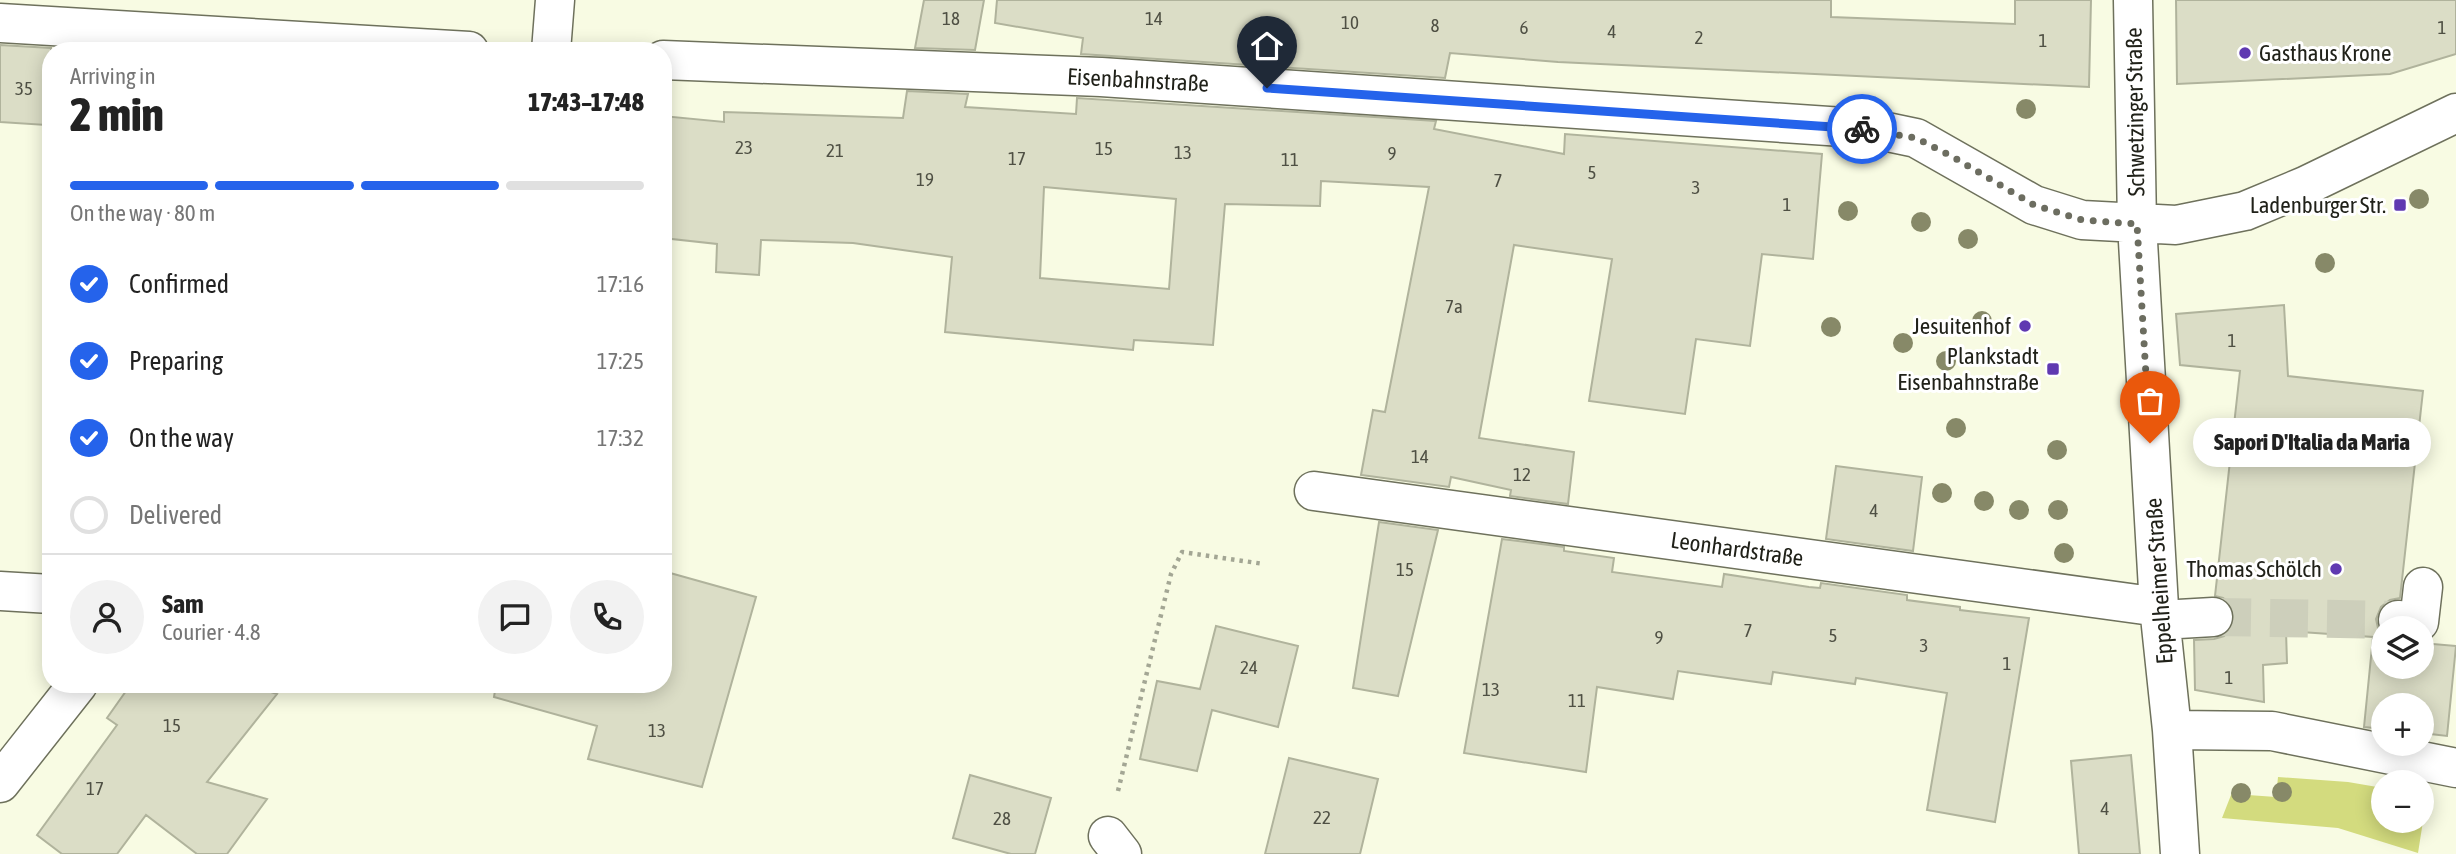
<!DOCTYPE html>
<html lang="en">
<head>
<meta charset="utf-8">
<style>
	body { margin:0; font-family:"Asap Condensed",sans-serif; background:#f2f2f2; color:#222; height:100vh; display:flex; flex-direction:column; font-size:26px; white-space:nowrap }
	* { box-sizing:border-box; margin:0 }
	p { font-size:23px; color:#767676 }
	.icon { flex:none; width:38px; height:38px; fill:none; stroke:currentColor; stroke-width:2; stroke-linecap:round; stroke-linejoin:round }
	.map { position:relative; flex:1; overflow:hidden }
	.details { position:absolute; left:42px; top:42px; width:630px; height:651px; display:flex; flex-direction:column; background:#fff; border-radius:28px; box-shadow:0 4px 18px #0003 }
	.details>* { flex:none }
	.controls { position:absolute; left:2371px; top:616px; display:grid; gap:14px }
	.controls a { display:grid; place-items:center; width:63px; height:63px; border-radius:50%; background:#fff; box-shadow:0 4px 18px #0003; font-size:35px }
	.pin { position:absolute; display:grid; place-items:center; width:60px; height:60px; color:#fff; margin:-72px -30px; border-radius:50% 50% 50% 0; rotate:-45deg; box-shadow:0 0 7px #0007 }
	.pin .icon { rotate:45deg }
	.courier { position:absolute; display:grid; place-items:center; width:70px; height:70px; margin:-35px; border:5px solid #2563eb; border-radius:50%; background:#fff; color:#222; box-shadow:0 2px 9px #0007 }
	.bubble { position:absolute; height:49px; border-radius:24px; background:#fff; box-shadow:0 4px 18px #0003; font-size:23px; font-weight:800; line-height:49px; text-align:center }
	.summary em { font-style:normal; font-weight:800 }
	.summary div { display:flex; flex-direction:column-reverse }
	.summary { display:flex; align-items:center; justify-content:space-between; height:119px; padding:0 28px }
	h1 { font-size:46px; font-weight:800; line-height:52px }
	.bar { display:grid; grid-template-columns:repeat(4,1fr); gap:10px 7px; align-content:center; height:84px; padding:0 28px }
	.bar i { height:9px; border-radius:5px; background:#e0e0e0 }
	.bar .selected { background:#2563eb }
	.bar p { grid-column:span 4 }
	.line { display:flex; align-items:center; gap:18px; padding:0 28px; border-top:2px solid #e0e0e0 }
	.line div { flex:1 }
	.round { display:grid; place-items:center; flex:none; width:74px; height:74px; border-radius:37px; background:#f2f2f2 }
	ol { padding:0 28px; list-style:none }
	li { display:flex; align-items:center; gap:21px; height:77px }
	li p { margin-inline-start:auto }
	li .icon { padding:7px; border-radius:50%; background:#2563eb; color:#fff; stroke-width:4 }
	li:last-child { color:#767676 }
	li i { width:38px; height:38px; border:4px solid #e0e0e0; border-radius:50% }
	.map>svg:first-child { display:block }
</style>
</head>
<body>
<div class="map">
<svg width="2456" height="854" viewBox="0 0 2456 854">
	<rect width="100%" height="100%" fill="#f8fbe3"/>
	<path fill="#d3db7e" d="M2278 777 2348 782 2383 788 2384 821H2422V795L2427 796 2418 853 2338 828 2222 818 2233 790 2246 784 2248 795 2276 797Z"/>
	<path fill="#dbddc6" stroke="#b0b39c" stroke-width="2" fill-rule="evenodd" d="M924 0H984L975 50 915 48Z
		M997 0H1831V17L2015 24V0H2091L2089 87 1558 62 1450 53 1445 78 1081 54 1083 38 995 23Z
		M2176 0H2456V54L2390 74 2177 84Z
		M0 45 51 48V114L47 113 46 125 0 122Z
		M907 91 968 94 965 107 1076 114 1077 98 1436 121 1434 129 1564 154 1565 134 1822 154 1813 259 1762 254 1750 346 1696 339 1685 414 1589 401 1612 259 1514 245 1479 438 1574 452 1568 504 1510 496 1511 490 1451 477 1449 487 1369 476 1361 475 1373 410 1385 412 1429 187 1321 181 1320 206 1225 204 1213 345 1134 340 1133 350 945 332 952 257 853 243 761 240 759 275 716 272 717 244 663 238V116L724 122V112L903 118ZM1044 187 1176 199 1169 289 1040 278Z
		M2284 305 2288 376 2423 391 2400 598 2390 600 2381 607 2376 619 2378 628 2384 636 2379 637 2384 638V667H2422V643L2456 646 2447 736 2422 733V705H2384V729L2364 727 2373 637 2286 631 2287 663 2263 665 2264 702 2195 690 2194 640 2214 639 2224 636 2232 627 2235 616 2231 604 2223 598 2215 596 2240 371 2180 365 2176 314Z
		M1836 466 1922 477 1913 551 1826 539Z
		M1379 522 1438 530 1398 696 1353 688Z
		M1502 539 1564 547V551L1614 558 1612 572 1722 587 1724 574 1809 587 1820 588 1821 583 1907 595V600L1960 607V610L2029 618 1995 822 1927 810 1947 693 1856 678 1855 684 1773 672 1771 684 1678 671 1673 699 1597 687 1586 772 1464 753Z
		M663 571 756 597 702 787 588 759 597 726 494 697 496 684H663Z
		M1216 626 1298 646 1278 727 1212 710 1197 771 1140 759 1157 681 1200 689Z
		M131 684H247L277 694 207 782 267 799 227 854H197L146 815 117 854H62L37 835 117 725 107 718Z
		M2131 755 2140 854H2079L2071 761Z
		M1289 758 1378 779 1360 854H1265Z
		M970 775 1051 798 1035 854H1011L953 838Z"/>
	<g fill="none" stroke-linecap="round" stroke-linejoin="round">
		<path stroke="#cdcfbb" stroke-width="38" stroke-dasharray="38 19" stroke-linecap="butt" d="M2213 617 2398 620"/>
		<defs>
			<path id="minor" d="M2133 0 2137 224 2159 607 2172 730 2180 854
				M0 23 469 51
				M551 51 555 0
				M663 60 1101 77 1873 129 1916 138 2034 205 2082 220 2176 225 2245 211 2305 186 2456 113
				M1314 491 2159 607
				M0 591 51 594
				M2161 620 2213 617
				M2398 620 2419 622 2423 587
				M2172 730 2272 731 2456 768
				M0 783 78 684
				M1108 836 1122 854"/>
		</defs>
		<use href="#minor" stroke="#6e715c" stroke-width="41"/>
		<path stroke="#a3a694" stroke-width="4.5" stroke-dasharray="3.5 5" stroke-linecap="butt" d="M1118 791 1171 574 1182 552 1264 564"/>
		<use href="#minor" stroke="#fff" stroke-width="38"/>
	</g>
	<g fill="#878968">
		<circle cx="2026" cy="109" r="10"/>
		<circle cx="2419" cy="199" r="10"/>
		<circle cx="1848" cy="211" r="10"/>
		<circle cx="1921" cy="222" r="10"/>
		<circle cx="1968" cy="239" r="10"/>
		<circle cx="2325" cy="263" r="10"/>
		<circle cx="1982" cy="321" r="10"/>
		<circle cx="1831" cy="327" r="10"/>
		<circle cx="1903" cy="343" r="10"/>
		<circle cx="1946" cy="361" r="10"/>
		<circle cx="1956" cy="428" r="10"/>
		<circle cx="2057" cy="450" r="10"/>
		<circle cx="1942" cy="493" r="10"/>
		<circle cx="1984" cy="501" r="10"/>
		<circle cx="2019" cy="510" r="10"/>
		<circle cx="2058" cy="510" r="10"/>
		<circle cx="2064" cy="553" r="10"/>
		<circle cx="2282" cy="792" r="10"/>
		<circle cx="2241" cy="793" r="10"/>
	</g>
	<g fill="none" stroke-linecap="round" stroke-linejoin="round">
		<path stroke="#6c6d60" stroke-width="7" stroke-dasharray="0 12.6" d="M1862 129 1916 138 1953 157 2034 205 2082 220 2137 224 2150 443"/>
		<path stroke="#2563eb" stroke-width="9" d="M1267 88 1862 129"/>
	</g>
	<g fill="#5f39b1" stroke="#fff" stroke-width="2.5">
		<circle cx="2245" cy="53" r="7"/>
		<rect x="2393" y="198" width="14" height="14" rx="3.5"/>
		<circle cx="2025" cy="326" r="7"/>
		<rect x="2046" y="362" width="14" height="14" rx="3.5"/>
		<circle cx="2336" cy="569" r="7"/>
	</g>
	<g text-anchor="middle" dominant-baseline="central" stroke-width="6" stroke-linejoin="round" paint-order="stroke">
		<g font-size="19" fill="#4f5044">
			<text x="951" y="18">18</text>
			<text x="1154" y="18">14</text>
			<text x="1350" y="22">10</text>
			<text x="1435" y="25">8</text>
			<text x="1524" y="27">6</text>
			<text x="2442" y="27">1</text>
			<text x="1612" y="31">4</text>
			<text x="1699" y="37">2</text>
			<text x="2043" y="40">1</text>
			<text x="24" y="88">35</text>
			<text x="744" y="147">23</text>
			<text x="1104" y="148">15</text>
			<text x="835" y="150">21</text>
			<text x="1183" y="152">13</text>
			<text x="1392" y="153">9</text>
			<text x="1017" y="158">17</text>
			<text x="1290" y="159">11</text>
			<text x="1592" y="172">5</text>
			<text x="925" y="179">19</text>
			<text x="1498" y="180">7</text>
			<text x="1696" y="187">3</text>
			<text x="1787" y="204">1</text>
			<text x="1454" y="306">7a</text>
			<text x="2232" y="340">1</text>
			<text x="1420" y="456">14</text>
			<text x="1522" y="474">12</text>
			<text x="1874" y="510">4</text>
			<text x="1405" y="569">15</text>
			<text x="1748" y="630">7</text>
			<text x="1833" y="635">5</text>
			<text x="1659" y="637">9</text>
			<text x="1924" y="645">3</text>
			<text x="2007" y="663">1</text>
			<text x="1249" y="667">24</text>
			<text x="2229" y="677">1</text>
			<text x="1491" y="689">13</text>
			<text x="1577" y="700">11</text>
			<text x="172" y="725">15</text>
			<text x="657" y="730">13</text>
			<text x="95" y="788">17</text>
			<text x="2105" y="808">4</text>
			<text x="1322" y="817">22</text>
			<text x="1002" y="818">28</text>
		</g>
		<g font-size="23" fill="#202119" stroke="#fff" text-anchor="end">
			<text x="2259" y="53" text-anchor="start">Gasthaus Krone</text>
			<text x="2386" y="205">Ladenburger Str.</text>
			<text x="2011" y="326">Jesuitenhof</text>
			<text x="2039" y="356">Plankstadt<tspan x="2039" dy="26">Eisenbahnstraße</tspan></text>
			<text x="2322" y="569">Thomas Schölch</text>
		</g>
		<g font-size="23" fill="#202119" stroke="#fff">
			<text transform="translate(1138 80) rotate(3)">Eisenbahnstraße</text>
			<text transform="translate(2135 112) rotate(-91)">Schwetzinger Straße</text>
			<text transform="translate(1737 549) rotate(8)">Leonhardstraße</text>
			<text transform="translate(2159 581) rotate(-94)">Eppelheimer Straße</text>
		</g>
	</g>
</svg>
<div class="controls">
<a><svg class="icon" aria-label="layers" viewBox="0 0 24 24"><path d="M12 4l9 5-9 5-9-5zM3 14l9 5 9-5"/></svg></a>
<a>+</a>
<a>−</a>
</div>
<div class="pin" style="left:2150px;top:443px;background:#ea580c"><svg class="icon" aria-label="bag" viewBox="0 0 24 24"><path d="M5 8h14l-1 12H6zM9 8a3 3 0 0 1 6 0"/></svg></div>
<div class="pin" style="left:1267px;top:88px;background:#1f2937"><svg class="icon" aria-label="home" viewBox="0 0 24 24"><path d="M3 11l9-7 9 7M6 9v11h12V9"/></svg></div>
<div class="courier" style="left:1862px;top:129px"><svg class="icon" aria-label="bike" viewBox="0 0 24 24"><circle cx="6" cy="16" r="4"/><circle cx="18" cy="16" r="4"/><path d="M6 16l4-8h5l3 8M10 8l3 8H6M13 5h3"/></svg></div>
<div class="bubble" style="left:2193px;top:418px;width:238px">Sapori D'Italia da Maria</div>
<section class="details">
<div class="summary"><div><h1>2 min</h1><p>Arriving in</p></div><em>17:43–17:48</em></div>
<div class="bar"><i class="selected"></i><i class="selected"></i><i class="selected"></i><i></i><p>On the way · 80 m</p></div>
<ol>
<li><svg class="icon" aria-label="check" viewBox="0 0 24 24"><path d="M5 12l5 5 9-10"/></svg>Confirmed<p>17:16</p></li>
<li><svg class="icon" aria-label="check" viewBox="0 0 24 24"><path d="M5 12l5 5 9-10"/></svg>Preparing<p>17:25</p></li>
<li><svg class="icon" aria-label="check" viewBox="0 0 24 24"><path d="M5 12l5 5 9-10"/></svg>On the way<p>17:32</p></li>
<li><i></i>Delivered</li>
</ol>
<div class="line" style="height:126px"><a class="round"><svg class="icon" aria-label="person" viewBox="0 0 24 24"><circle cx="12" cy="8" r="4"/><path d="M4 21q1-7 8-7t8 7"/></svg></a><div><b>Sam</b><p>Courier · 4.8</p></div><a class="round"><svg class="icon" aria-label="chat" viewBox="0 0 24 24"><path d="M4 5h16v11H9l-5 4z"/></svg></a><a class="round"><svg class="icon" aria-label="phone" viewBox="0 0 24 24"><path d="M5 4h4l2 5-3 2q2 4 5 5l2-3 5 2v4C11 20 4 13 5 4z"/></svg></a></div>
</section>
</div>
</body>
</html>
